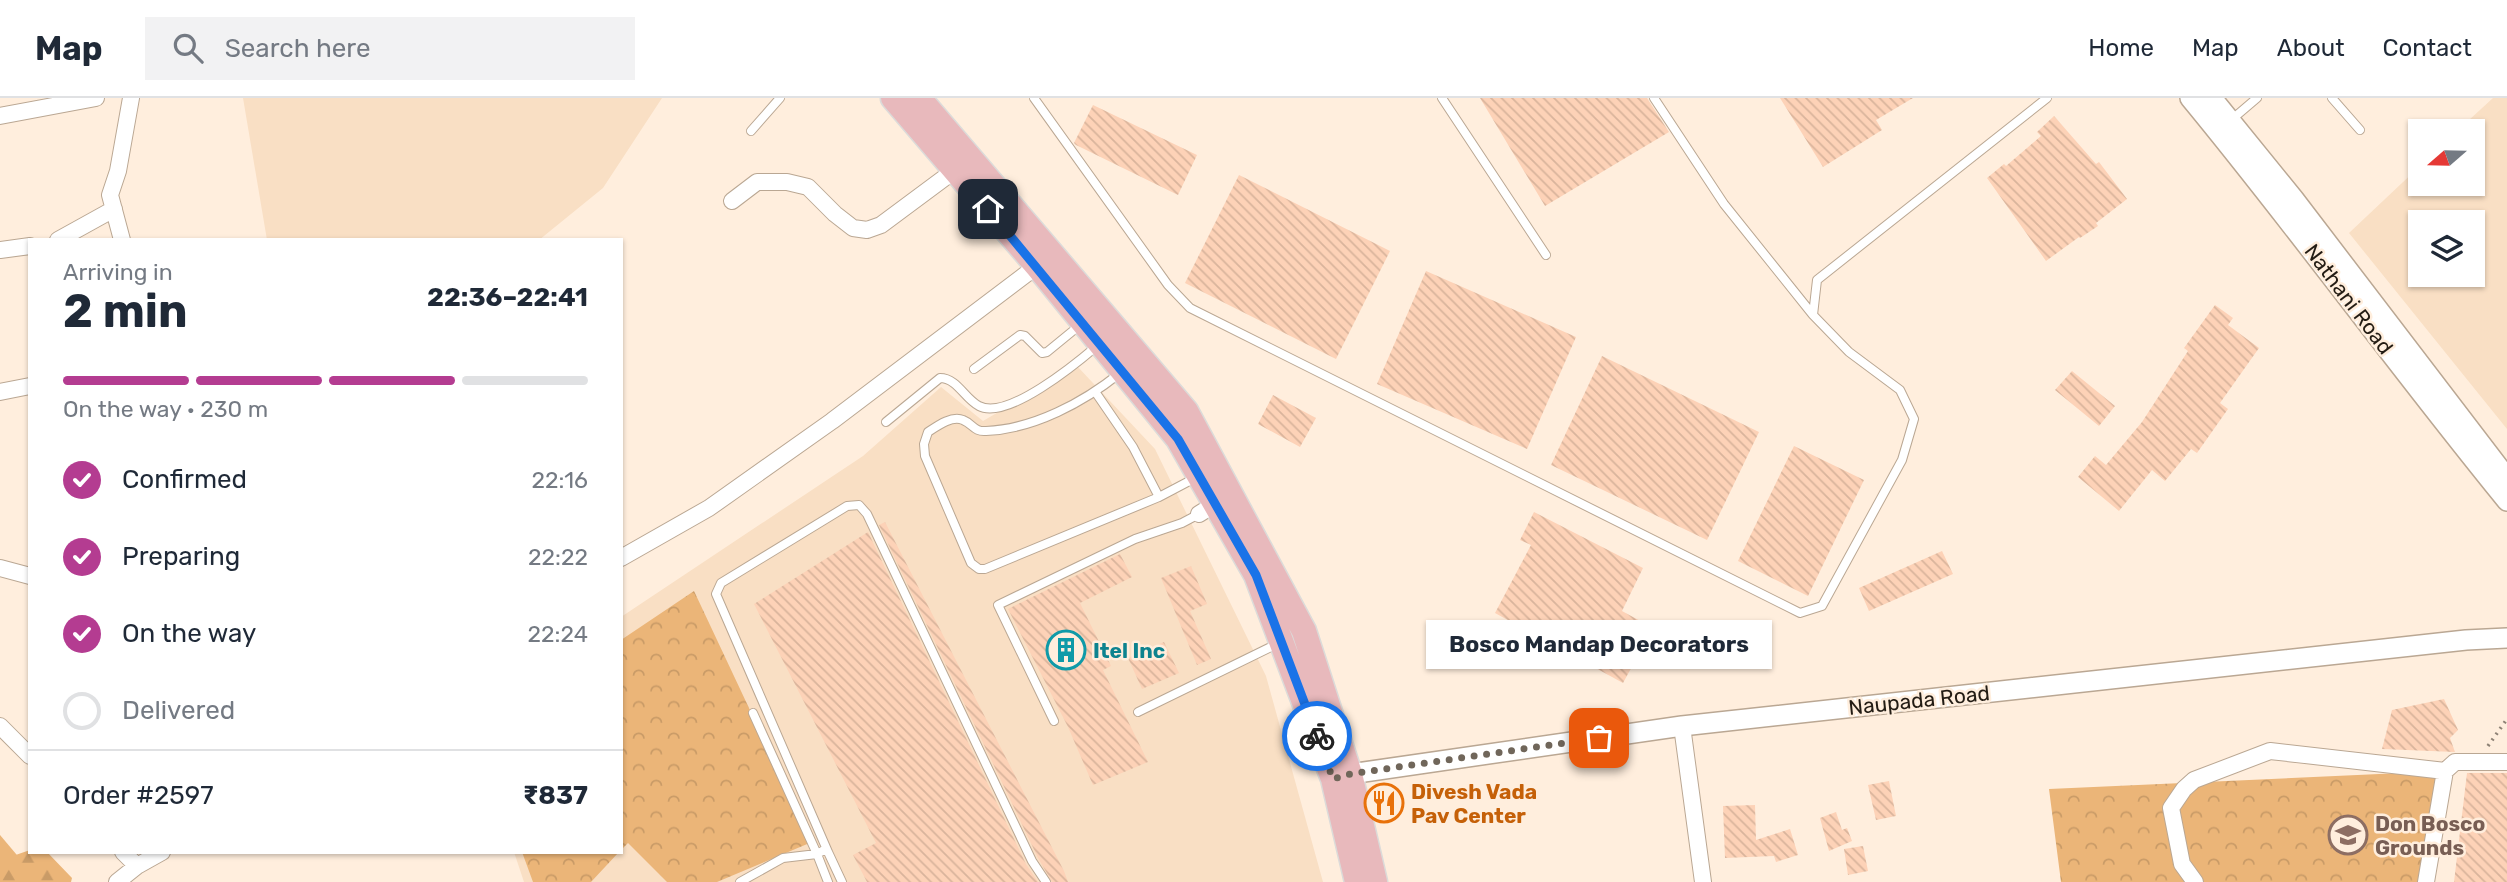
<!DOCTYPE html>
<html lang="en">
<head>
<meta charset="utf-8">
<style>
	body { margin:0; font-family:Rubik,sans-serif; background:#f2f2f3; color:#1f2937; height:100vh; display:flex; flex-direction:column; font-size:26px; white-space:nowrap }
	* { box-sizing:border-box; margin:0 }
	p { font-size:23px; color:#747a83 }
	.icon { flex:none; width:38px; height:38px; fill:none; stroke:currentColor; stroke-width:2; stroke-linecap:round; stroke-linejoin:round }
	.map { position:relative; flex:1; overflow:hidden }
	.drawer { position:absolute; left:28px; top:140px; width:595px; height:616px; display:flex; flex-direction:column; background:#fff; border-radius:0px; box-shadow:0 2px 5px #0004 }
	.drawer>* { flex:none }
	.needle { width:46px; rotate:250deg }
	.controls { position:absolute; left:2408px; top:21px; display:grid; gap:14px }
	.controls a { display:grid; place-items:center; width:77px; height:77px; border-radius:0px; background:#fff; box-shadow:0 2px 5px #0004; font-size:35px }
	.pin { position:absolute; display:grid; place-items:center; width:60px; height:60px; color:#fff; margin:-30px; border-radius:14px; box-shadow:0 4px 10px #0006 }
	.courier { position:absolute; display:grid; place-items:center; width:70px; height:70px; margin:-35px; border:5px solid #1a73e8; border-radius:50%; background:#fff; color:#222; box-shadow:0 2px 9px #0007 }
	.bubble { position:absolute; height:49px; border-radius:0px; background:#fff; box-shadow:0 2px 5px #0004; font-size:23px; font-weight:700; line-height:49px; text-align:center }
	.overview em { font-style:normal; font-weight:700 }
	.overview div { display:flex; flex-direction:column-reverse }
	.overview { display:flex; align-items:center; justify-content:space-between; height:119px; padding:0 35px }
	h1 { font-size:46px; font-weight:700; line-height:52px }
	.bar { display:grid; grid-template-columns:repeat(4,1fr); gap:10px 7px; align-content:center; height:84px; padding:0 35px }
	.bar i { height:9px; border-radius:5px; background:#e0e1e3 }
	.bar .active { background:#b43c91 }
	.bar p { grid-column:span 4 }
	.line { display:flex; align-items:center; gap:18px; padding:0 35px; border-top:2px solid #e0e1e3 }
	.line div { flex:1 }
	ol { padding:0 35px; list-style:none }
	li { display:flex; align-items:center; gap:21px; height:77px }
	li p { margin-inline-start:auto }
	li .icon { padding:7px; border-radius:50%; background:#b43c91; color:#fff; stroke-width:4 }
	li:last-child { color:#747a83 }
	li i { width:38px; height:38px; border:4px solid #e0e1e3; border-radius:50% }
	header { display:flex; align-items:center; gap:42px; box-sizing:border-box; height:98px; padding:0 35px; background:#fff; border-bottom:2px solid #e0e1e3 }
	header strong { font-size:33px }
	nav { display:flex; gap:38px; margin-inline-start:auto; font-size:24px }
	.search { width:490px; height:63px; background:#f2f2f3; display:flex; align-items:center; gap:18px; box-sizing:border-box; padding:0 24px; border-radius:0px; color:#747a83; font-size:26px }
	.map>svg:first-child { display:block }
</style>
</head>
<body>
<header>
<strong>Map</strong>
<div class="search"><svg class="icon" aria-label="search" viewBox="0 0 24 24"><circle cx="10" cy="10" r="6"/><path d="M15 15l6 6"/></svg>Search here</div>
<nav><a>Home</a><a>Map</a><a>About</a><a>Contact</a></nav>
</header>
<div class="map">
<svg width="2507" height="784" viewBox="0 0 2507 784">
	<defs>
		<pattern id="forest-firs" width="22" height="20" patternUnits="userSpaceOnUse" patternTransform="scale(1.75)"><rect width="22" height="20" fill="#ebb578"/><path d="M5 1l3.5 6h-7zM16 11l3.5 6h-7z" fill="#c99b67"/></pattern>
		<pattern id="park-crowns" width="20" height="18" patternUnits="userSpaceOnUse" patternTransform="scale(1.75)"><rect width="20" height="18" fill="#ebb578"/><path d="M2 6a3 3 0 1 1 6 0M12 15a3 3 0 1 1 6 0" fill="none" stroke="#c99b67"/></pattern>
		<pattern id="building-back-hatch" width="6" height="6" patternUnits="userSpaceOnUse" patternTransform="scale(1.75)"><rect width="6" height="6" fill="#fdd2b7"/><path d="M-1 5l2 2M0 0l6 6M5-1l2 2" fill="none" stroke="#d9b49c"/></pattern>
	</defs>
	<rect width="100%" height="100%" fill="#fed"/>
	<path fill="#f9dfc4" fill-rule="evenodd" d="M243 0H662L603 90 539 142H267Z
		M2493 0H2507V331L2349 135 2420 68V86H2473V33H2457ZM2473 124V177H2420V124Z
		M1077 268 1155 351 1266 578 1323 784H524L514 754H621V519L863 358 941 289 983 323Z"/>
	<path fill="#ebb578" d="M0 737 38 782 0 784Z"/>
	<path fill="url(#forest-firs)" d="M30 752V754H47L72 780 71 784H0L7 760Z"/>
	<path fill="url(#park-crowns)" d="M694 493 812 744 717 784H667L628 745 621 752V542Z
		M2445 673 2426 784H2061L2049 691Z
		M522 754H619L591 784H533Z"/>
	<path fill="url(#building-back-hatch)" d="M1480 0H1647L1669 34 1545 108Z
		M1780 0H1913L1876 22 1882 32 1823 69Z
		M1093 7 1197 57 1178 97 1076 47 1074 45Z
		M2054 18 2096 66 2099 64 2127 101 2096 125 2098 128 2080 140 2079 139 2046 163 1987 80 2004 66 2006 68 2041 38 2037 34Z
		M1239 77 1390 153 1336 261 1185 185Z
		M1426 173 1576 239 1527 351 1377 286Z
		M2215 207 2233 220 2228 227 2259 250 2220 305 2228 311 2197 355 2191 351 2165 383 2152 372 2119 413 2078 379 2095 358 2106 367 2142 324 2188 253 2184 250Z
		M1602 258 1759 334 1707 442 1551 367Z
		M2072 273 2115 308 2099 328 2055 292Z
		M1273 297 1316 320 1300 349 1258 326Z
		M1794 348 1864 382 1808 498 1738 463Z
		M1534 414 1643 470 1622 513 1653 530 1623 585 1495 515 1531 447 1520 442Z
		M885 424 1064 773 1068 784H1052L1038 760 879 427Z
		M868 434 1026 766 1038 784H867L853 757 876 745 754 506Z
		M1942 453 1953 476 1869 513 1859 490Z
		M1120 456 1132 479 1080 505 1111 568 1103 572 1148 664 1093 687 1068 629 1008 511Z
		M1191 468 1207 506 1190 513 1211 561 1197 567 1161 480Z
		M1164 544 1179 575 1142 591 1128 560Z
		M2444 601 2458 632 2450 640 2455 654 2382 651 2392 612Z
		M2467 675H2507V784H2454Z
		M1889 683 1896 718 1876 722 1868 687Z
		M1755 707 1756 742 1790 731 1798 757 1776 764 1774 758 1725 760 1723 708Z
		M1836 714 1842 732 1847 730 1852 743 1829 753 1820 720Z
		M1863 748 1868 773 1848 777 1844 751Z"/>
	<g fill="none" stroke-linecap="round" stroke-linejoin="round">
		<defs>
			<path id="service" d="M1034 0 1168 187 1190 210 1800 515 1822 508 1902 362 1914 321 1900 292 1849 254 1813 217 1817 182 2047 0
				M1442 0 1546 157
				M1654 0 1724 106 1813 217
				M2332 0 2360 32
				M2230 23 2257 0
				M751 33 780 0
				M974 271 1020 237 1025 238 1042 255 1047 254 1080 227
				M1120 275C1084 304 1034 331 986 333 974 334 973 326 963 322 952 317 937 328 928 334L924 346 925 358 971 465 979 471H985L1159 399 1197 379
				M1096 295 1133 349 1159 399
				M886 324 940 280C957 280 965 301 979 308 1007 323 1077 265 1098 247
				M1138 614 1279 545
				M1054 623 998 507 1135 441 1182 425 1199 416
				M828 754 716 496 721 485 847 408 859 407 867 416 1032 763 1046 784
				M740 784 783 760 817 756 753 615
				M828 784 817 756 824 752 828 754 842 784"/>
			<path id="minor" d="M0 18 96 0
				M732 103 757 84H787L808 89 835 116 853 130 867 132 881 127 955 72
				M58 142 114 111
				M122 142 110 97 118 73 131 0
				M0 152 30 148
				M0 294 30 288
				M1199 416 1215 406
				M621 460 709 410 832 323 1042 164
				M0 470 30 478
				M0 628 30 658
				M1682 628 1703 784
				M123 754 137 768
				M117 784 137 768 162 754
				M2195 784 2182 766 2171 710 2184 691 2194 682 2270 653 2445 673
				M2426 784 2445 673 2455 664H2507"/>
			<path id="tertiary" d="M2190 0C2299 132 2399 271 2507 403
				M2212 0 2294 101 2507 380
				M1337 680 1350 676 1682 628 2466 542 2507 540"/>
			<path id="primary" d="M893 0 1037 168 1178 341 1256 477 1333 681 1357 784
				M919 0 1186 313 1304 533 1350 676 1375 784"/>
		</defs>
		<use href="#service" stroke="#baa793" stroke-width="10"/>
		<use href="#minor" stroke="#baa793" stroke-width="18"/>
		<use href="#tertiary" stroke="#baa793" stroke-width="22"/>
		<use href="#primary" stroke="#dcdbd9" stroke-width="27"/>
		<path stroke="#8e8275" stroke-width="3.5" stroke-dasharray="2 5" stroke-linecap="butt" d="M2488 648 2507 621"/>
		<use href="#service" stroke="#fff" stroke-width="8"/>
		<use href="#minor" stroke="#fff" stroke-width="16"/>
		<use href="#tertiary" stroke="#fff" stroke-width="19"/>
		<use href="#primary" stroke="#e8b9bc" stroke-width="24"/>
	</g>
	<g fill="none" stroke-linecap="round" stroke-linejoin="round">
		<path stroke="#70665a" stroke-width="7" stroke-dasharray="0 12.6" d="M1317 638 1333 681 1350 676 1599 640"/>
		<path stroke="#1a73e8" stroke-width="9" d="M988 111 1178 341 1256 477 1317 638"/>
	</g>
	<defs>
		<symbol id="building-ring" viewBox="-11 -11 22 22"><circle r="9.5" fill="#fed" stroke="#0f9aa8" stroke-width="1.5"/><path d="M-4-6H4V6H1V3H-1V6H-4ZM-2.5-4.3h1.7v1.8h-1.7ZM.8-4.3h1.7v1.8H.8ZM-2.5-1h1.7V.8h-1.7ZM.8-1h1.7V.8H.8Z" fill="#0f9aa8"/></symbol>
		<symbol id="restaurant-ring" viewBox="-11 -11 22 22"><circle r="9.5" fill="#fed" stroke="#e8710a" stroke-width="1.5"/><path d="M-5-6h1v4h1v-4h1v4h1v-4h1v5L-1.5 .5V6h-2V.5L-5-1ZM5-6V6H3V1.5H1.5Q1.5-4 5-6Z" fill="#e8710a"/></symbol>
		<symbol id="university-ring" viewBox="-11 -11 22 22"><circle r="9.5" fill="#fed" stroke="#8d6e63" stroke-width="1.5"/><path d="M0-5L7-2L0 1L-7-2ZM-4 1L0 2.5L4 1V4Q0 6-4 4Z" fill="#8d6e63"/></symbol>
	</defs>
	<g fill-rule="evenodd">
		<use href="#building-ring" x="1044" y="530" width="44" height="44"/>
		<use href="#restaurant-ring" x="1362" y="683" width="44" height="44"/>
		<use href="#university-ring" x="2326" y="715" width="44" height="44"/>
	</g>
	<g text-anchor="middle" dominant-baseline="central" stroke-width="5" stroke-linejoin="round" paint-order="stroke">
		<g font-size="21" fill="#231c14" stroke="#fed">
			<text transform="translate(2349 201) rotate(53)">Nathani Road</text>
			<text transform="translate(1919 602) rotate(-6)">Naupada Road</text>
		</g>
		<g font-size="21" font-weight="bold" fill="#0d838f" stroke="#fed" text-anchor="start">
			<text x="1093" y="552">Itel Inc</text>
		</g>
		<g font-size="21" font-weight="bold" fill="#c56008" stroke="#fed" text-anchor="start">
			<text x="1411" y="693">Divesh Vada<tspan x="1411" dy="24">Pav Center</tspan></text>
		</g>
		<g font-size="21" font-weight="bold" fill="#785e54" stroke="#fed" text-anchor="start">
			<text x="2375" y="725">Don Bosco<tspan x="2375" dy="24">Grounds</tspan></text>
		</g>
	</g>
</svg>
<div class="controls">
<a><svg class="needle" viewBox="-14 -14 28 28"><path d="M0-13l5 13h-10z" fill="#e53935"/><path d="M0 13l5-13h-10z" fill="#747a83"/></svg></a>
<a><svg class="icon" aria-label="layers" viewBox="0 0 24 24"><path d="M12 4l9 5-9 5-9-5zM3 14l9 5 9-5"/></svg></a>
</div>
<div class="pin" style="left:1599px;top:640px;background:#ea580c"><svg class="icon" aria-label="bag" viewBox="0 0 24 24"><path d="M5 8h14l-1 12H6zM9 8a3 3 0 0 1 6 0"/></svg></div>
<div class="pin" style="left:988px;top:111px;background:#1f2937"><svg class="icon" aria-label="home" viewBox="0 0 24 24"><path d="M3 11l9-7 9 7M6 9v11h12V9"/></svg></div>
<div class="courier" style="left:1317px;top:638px"><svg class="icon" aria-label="bike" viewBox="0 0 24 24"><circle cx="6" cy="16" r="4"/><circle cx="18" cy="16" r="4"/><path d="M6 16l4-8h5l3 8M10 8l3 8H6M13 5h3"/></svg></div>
<div class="bubble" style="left:1426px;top:522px;width:346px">Bosco Mandap Decorators</div>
<section class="drawer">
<div class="overview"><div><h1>2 min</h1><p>Arriving in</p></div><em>22:36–22:41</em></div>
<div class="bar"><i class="active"></i><i class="active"></i><i class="active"></i><i></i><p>On the way · 230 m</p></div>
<ol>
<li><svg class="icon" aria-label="check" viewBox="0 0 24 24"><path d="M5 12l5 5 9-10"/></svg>Confirmed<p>22:16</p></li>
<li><svg class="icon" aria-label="check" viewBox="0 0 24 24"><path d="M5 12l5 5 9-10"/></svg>Preparing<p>22:22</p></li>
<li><svg class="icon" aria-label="check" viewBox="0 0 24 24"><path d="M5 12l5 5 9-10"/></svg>On the way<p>22:24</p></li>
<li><i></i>Delivered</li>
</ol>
<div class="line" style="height:91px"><div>Order #2597</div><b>₹837</b></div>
</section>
</div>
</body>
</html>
